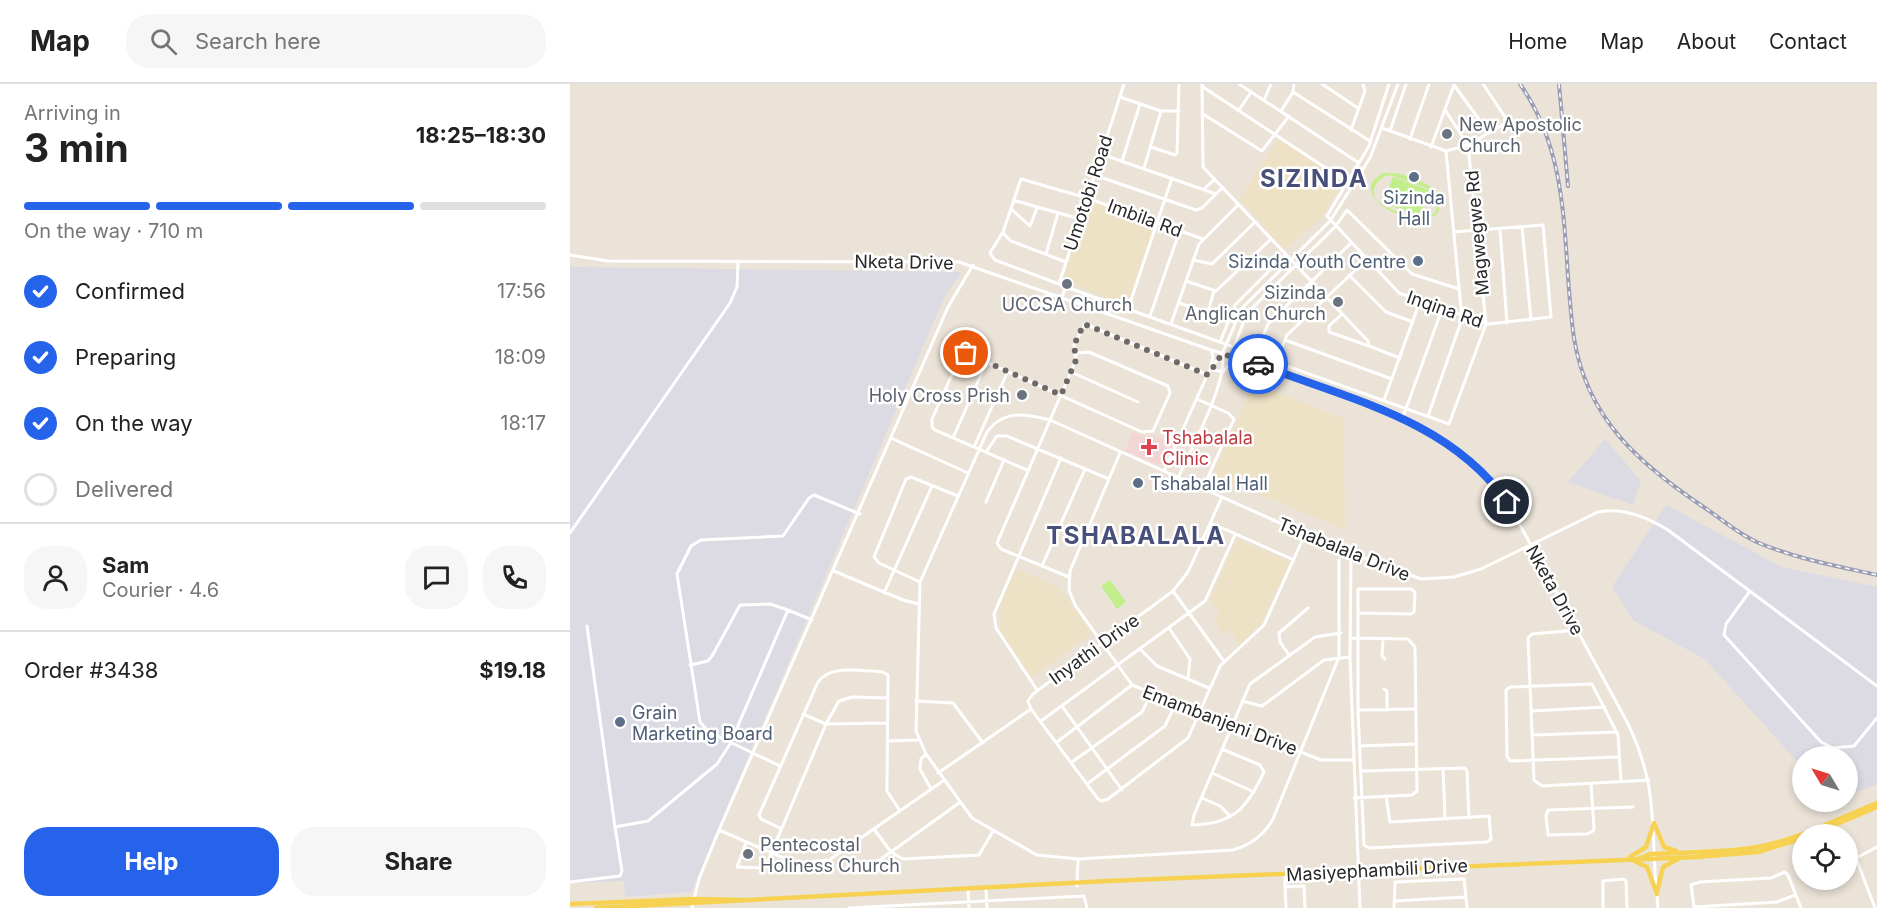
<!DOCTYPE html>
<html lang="en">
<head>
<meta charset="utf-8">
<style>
	body { margin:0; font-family:Inter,sans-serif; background:#f6f6f6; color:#222; height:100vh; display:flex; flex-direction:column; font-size:22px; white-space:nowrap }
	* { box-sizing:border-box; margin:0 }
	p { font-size:20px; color:#767676 }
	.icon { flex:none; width:33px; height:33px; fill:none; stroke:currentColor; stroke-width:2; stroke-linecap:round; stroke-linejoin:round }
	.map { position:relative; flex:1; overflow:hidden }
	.side { display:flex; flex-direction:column; background:#fff; width:570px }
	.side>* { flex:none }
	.needle { width:39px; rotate:308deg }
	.tools { position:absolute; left:1222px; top:662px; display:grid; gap:12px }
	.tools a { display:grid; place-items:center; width:66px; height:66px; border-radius:50%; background:#fff; box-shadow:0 3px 9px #0003; font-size:30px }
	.pin { position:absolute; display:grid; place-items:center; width:51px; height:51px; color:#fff; margin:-26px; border:3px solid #fff; border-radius:50%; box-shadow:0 2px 6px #0007 }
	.courier { position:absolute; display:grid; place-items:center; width:60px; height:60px; margin:-30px; border:4px solid #2563eb; border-radius:50%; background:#fff; color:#222; box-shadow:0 2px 8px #0007 }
	.head em { font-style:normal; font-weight:700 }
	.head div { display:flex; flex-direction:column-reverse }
	.head { display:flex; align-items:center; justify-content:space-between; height:102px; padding:0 24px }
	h1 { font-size:39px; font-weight:700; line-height:45px }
	.bar { display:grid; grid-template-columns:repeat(4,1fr); gap:9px 6px; align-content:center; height:72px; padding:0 24px }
	.bar i { height:8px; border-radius:4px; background:#e0e0e0 }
	.bar .on { background:#2563eb }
	.bar p { grid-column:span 4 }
	.line { display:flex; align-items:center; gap:15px; padding:0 24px; border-top:2px solid #e0e0e0 }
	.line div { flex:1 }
	.round { display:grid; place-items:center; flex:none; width:63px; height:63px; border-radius:24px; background:#f6f6f6 }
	ol { padding:0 24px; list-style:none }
	li { display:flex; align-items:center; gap:18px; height:66px }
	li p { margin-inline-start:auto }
	li .icon { padding:6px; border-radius:50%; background:#2563eb; color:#fff; stroke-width:4 }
	li:last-child { color:#767676 }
	li i { width:33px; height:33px; border:3px solid #e0e0e0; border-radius:50% }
	.primary-button { display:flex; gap:12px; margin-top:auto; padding:12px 24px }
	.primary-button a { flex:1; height:69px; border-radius:24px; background:#2563eb; color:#fff; font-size:24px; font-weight:700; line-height:69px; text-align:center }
	.primary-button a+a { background:#f6f6f6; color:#222 }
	header { display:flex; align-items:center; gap:36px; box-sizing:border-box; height:84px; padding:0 30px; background:#fff; border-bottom:2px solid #e0e0e0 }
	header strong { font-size:28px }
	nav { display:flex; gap:33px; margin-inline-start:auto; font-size:21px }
	.search { width:420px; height:54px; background:#f6f6f6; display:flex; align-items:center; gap:15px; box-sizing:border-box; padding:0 21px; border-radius:24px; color:#767676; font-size:22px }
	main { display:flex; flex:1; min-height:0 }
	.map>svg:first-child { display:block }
</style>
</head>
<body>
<header>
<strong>Map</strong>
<div class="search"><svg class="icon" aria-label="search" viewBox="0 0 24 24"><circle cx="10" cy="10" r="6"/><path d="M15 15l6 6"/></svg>Search here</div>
<nav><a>Home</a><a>Map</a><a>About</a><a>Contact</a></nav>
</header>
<main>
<section class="side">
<div class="head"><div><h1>3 min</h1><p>Arriving in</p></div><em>18:25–18:30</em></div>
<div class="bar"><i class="on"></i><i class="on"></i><i class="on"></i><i></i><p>On the way · 710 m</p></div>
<ol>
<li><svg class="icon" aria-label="check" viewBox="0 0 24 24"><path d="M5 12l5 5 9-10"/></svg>Confirmed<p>17:56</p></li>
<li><svg class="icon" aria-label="check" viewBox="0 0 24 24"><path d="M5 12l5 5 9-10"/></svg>Preparing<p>18:09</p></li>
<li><svg class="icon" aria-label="check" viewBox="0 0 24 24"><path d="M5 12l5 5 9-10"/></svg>On the way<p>18:17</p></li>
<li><i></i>Delivered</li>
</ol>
<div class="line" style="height:108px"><a class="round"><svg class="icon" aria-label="person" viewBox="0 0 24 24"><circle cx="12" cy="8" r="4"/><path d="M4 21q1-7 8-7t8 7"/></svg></a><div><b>Sam</b><p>Courier · 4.6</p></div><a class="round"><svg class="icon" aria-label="chat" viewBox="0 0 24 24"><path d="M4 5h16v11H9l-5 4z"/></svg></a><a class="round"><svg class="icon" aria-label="phone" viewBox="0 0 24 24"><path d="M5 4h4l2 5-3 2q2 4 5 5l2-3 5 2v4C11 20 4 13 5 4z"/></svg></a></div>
<div class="line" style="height:78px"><div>Order #3438</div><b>$19.18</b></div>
<div class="primary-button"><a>Help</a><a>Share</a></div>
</section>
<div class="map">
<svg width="1307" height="824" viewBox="0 0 1307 824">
	<rect width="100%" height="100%" fill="#ebe3d8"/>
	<path fill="#dcdae3" d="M0 181 5 183 392 188 375 211 121 808 55 813 54 797 0 799Z
		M1035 355 1071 397 1063 421 998 398Z
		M1096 421 1212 483 1307 503V700L1278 712V672H1233V684L1135 575 1064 537 1042 503Z"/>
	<path fill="#eee2c6" d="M709 54 773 98 752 133 715 166 669 115Z
		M518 116 586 140 558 222 493 197Z
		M683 299 774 335 775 446 643 391Z
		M667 455 720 478 691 540 670 561 660 546 653 552 645 537 650 530 640 515Z
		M446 485 489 503 522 549 462 594 430 547 429 524Z"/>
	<path fill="#f3d5d6" d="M563 348 576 353 584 351 603 359 594 378 590 381 555 367Z"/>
	<path fill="#c3ee8c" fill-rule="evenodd" d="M814 89C831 87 866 99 871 116L868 129C847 150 770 110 814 89ZM820 91 863 106 869 117 865 129C853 138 822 128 810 119 797 110 806 93 820 91Z
		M823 93 859 106 850 132 813 119Z
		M540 496 556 518 547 525 531 502Z"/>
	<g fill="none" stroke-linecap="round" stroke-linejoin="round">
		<path stroke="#fff" stroke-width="3" d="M632 0 633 83 798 257 799 262 830 274
			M669 0 789 79
			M752 0 788 24
			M819 0 799 62 757 132 829 209 918 240 981 233 973 141 884 148
			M884 1 919 49
			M633 3 777 98
			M723 8 800 57
			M550 13 591 27H609
			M694 16 701 0
			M669 26 681 8
			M711 27 723 8 724 0
			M633 30 692 67 719 32
			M812 44 876 67 892 235 858 332
			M781 46 795 7 793 0
			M820 47 836 0
			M840 55 859 0
			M581 63 605 71 607 69 609 0
			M861 63 884 1
			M876 67 898 61 934 40 935 33 913 0
			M531 70 646 110
			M552 77 570 20
			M574 84 591 27
			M524 91 626 126 632 124 651 105
			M634 105 644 96
			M443 116 510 135
			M441 125 460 142 467 124
			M952 143 961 236
			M930 145 937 239
			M433 149 441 157 496 178
			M476 170 488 129
			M0 171 38 177 389 178 641 266 680 277 832 333 865 350 902 378 925 402 944 430 1056 636C1088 700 1081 737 1086 804
			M623 176 642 180 684 139
			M779 191 816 228 843 238
			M616 197 646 207 700 156
			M489 200 425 176 420 169 433 148 451 95 517 114 633 155
			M496 203 879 340 916 240 898 61 875 26
			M492 213 496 203 489 200 554 0
			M609 219 665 238
			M558 225 602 94
			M638 228 644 207
			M772 230 759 242V248L799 262
			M580 232 610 146
			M601 240 629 160 668 121
			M715 256 822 295
			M650 258 665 221 715 171
			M664 263 677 229 765 143 777 126 842 190 889 205
			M641 266 643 273 640 285 653 288 663 276
			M686 270 698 240 780 160
			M657 272 704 288
			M706 278 717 251 796 176
			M501 288 568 318
			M627 315 658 329 664 335 633 404
			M814 316 850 217
			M833 333 872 225
			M383 354 416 279
			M323 355 398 389
			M404 363 437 289
			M416 368 427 352H437L539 395
			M550 369 500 487 499 506 505 521 562 601 751 676H783
			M457 386 365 346 362 343V335L390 273 396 269 572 348 583 347 600 309 598 302 519 268 507 269
			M594 387 640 285 652 270 672 224 760 137 800 74 828 0
			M608 394C620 367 659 296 652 270
			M416 418 434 376
			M641 439 724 476
			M0 449 160 219 167 203 168 177
			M781 470 780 573 790 824
			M769 476V573L703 735C694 751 681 761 663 766L508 775 467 771 402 734 356 670 346 647 350 498 417 348C434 325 456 330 480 336L757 460 851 495 884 493 911 485 1028 428C1052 423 1077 433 1098 446L1307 602
			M472 482 515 385
			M264 487 333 516 349 520
			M499 493 431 465 427 459 506 276 504 261 515 240 638 291
			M350 498 309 479 304 473 336 395 341 393 388 412
			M603 507 653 576
			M1180 507 1156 540 1154 551 1251 658 1263 664 1284 662 1307 634
			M314 509 362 402
			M788 529 841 530 844 528 845 508 841 505H788V626L794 761 799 764 917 758 921 755 919 732 820 738 816 712
			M17 542 45 743
			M599 544 620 575 618 595
			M1007 546 962 550 958 554 964 696 972 702 1079 696
			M780 554 838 555 845 563 847 707 842 711 784 714
			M813 555 812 572 815 575
			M570 565 587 582 639 604
			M719 571 710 558 709 549 738 524
			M120 581 138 577 142 572 170 521 200 520 218 526
			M814 605 817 607V626
			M467 606 426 544 424 530 491 374
			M346 617 383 619 413 659
			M672 617 692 622 754 576 780 573
			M492 622 552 706
			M461 625 528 715 532 717 538 715 618 654 650 582 694 541 735 450
			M789 626 844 625
			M962 627 1035 623
			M233 630 256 640 317 639
			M471 637 635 517 665 451
			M963 651 1047 648
			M318 657 348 656
			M487 658 562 601
			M790 662 845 660
			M652 665 690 681 694 688C677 724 664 740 622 741L624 731 680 600 745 553 771 549
			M356 670 351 675 350 685 361 705
			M1049 673 940 677 937 672 936 606 940 603 1022 600 1048 651 1051 698
			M502 678 572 628 581 610
			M210 682 139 648 130 638 107 490 121 462 131 456 213 452 239 414 244 411 290 430
			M873 684 875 734
			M791 687 895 684 897 687 899 734
			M368 689 461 625 458 617 463 610 603 507 618 488 652 413
			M642 689 684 708
			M517 700 595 642 606 619
			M1021 700 1024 744 1023 747 1017 750 978 751 976 732 978 726 1063 723
			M632 714 650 722 660 732
			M210 744 191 735 189 731 248 598C261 580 293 587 313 588L318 591 317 707 330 727
			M304 745 321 768 333 775 409 771 423 747
			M149 746 225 779 259 776 373 697
			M176 759 167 783 195 784 256 640 269 617 282 613 318 614
			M300 783 389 719
			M715 790V803
			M0 798 50 792 52 787 45 743 78 737 147 680 160 660 218 526 242 536
			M507 802 508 775
			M416 806 417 824
			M398 807 399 824
			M1087 811 1088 824
			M1225 811 1207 818 1124 823 1121 801 1130 798 1201 794 1215 788 1218 791 1231 824
			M824 817 896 813
			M122 824 129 795 149 746 378 223 403 181
			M279 824 514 812 517 824
			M716 824 715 803 734 802 735 824
			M824 824 825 798 894 795 897 824
			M1033 824V797L1054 795 1056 797 1057 824
			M1305 824 1286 774 1307 763"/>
		<path stroke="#f7d252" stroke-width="4.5" d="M1084 739 1094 763 1106 767
			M1243 750 1307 723
			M1060 773 1076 763 1084 739
			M1070 774 1080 770C1113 768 1148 769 1181 764 1225 758 1266 735 1307 719
			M1060 775 1077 783 1087 810
			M1087 808 1093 783 1108 775
			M0 820 124 815 175 816
			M26 824 538 797 1127 773 1188 768 1233 754"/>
		<defs>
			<path id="rail" d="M950 0C1004 78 991 165 1004 254 1017 336 1071 381 1135 424 1153 436 1170 451 1189 459 1227 475 1267 482 1307 491
				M989 0 998 102"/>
		</defs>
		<use href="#rail" stroke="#9b9eb4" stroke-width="4"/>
		<use href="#rail" stroke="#fff" stroke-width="1.5" stroke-dasharray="4.5" stroke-linecap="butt"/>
	</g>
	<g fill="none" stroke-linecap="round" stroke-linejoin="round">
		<path stroke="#6c6966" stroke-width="6" stroke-dasharray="0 10.8" d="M396 269 491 311 506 276 504 261 514 240 638 291 652 270 688 280"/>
		<path stroke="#2563eb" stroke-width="8" d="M688 280C777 315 879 335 937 418"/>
	</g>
	<g fill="#6b7280" stroke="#fff" stroke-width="2">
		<circle cx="877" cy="50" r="6"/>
		<circle cx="497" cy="200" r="6"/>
		<circle cx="768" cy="218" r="6"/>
		<circle cx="452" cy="311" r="6"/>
		<circle cx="178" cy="770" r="6"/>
	</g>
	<g fill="#5c6f8a" stroke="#fff" stroke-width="2">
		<circle cx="844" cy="93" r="6"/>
		<circle cx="848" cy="177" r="6"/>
		<circle cx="568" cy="399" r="6"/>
		<circle cx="50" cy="638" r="6"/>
	</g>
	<path fill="#e0444e" stroke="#fff" stroke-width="2" d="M576 354h6v6h6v6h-6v6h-6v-6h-6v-6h6z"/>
	<g text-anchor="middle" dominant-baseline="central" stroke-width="5" stroke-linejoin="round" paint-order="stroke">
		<g font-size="18" fill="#5b616d" stroke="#fff" text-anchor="start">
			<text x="889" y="40">New Apostolic<tspan x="889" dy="21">Church</tspan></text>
			<text x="756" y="208" text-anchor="end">Sizinda<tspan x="756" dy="21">Anglican Church</tspan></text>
			<text x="497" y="220" text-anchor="middle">UCCSA Church</text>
			<text x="440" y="311" text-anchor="end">Holy Cross Prish</text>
			<text x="190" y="760">Pentecostal<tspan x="190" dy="21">Holiness Church</tspan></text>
		</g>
		<g font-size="18" fill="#282828" stroke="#fff">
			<text transform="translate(518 109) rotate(-72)">Umotobi Road</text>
			<text transform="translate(575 134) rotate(20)">Imbila Rd</text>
			<text transform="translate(907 149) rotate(-95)">Magwegwe Rd</text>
			<text transform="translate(334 178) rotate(1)">Nketa Drive</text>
			<text transform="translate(875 225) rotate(19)">Inqina Rd</text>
			<text transform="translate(774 465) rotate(22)">Tshabalala Drive</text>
			<text transform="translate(985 506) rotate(61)">Nketa Drive</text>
			<text transform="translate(524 565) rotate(-36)">Inyathi Drive</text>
			<text transform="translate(650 636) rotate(21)">Emambanjeni Drive</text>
			<text transform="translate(807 786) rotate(-3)">Masiyephambili Drive</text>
		</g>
		<g font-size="18" fill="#4e5e75" stroke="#fff" text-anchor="start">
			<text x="844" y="113" text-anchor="middle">Sizinda<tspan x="844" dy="21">Hall</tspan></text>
			<text x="836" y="177" text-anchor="end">Sizinda Youth Centre</text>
			<text x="580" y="399">Tshabalal Hall</text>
			<text x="62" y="628">Grain<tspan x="62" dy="21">Marketing Board</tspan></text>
		</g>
		<g font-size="18" fill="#be3a42" stroke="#fff" text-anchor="start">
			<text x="592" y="353">Tshabalala<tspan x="592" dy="21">Clinic</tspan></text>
		</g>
		<g font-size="24" font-weight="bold" letter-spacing="1.5" fill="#474f7a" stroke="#fff">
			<text x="744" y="94">SIZINDA</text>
			<text x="566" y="451">TSHABALALA</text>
		</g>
	</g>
</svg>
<div class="tools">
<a><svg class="needle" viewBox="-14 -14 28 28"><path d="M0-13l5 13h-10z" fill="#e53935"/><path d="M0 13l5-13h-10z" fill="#767676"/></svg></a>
<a><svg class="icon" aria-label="locate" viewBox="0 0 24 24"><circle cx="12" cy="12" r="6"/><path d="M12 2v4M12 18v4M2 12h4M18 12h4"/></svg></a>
</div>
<div class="pin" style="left:396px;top:269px;background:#ea580c"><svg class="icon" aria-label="bag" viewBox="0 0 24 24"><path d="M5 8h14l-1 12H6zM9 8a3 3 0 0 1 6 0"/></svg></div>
<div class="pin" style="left:937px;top:418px;background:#1f2937"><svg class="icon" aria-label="home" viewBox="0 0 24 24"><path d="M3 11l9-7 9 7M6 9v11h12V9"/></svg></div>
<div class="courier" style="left:688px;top:280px"><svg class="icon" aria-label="car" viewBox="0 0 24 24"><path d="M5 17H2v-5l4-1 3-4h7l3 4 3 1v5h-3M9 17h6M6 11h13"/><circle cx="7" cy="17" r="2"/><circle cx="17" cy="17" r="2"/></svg></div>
</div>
</main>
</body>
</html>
